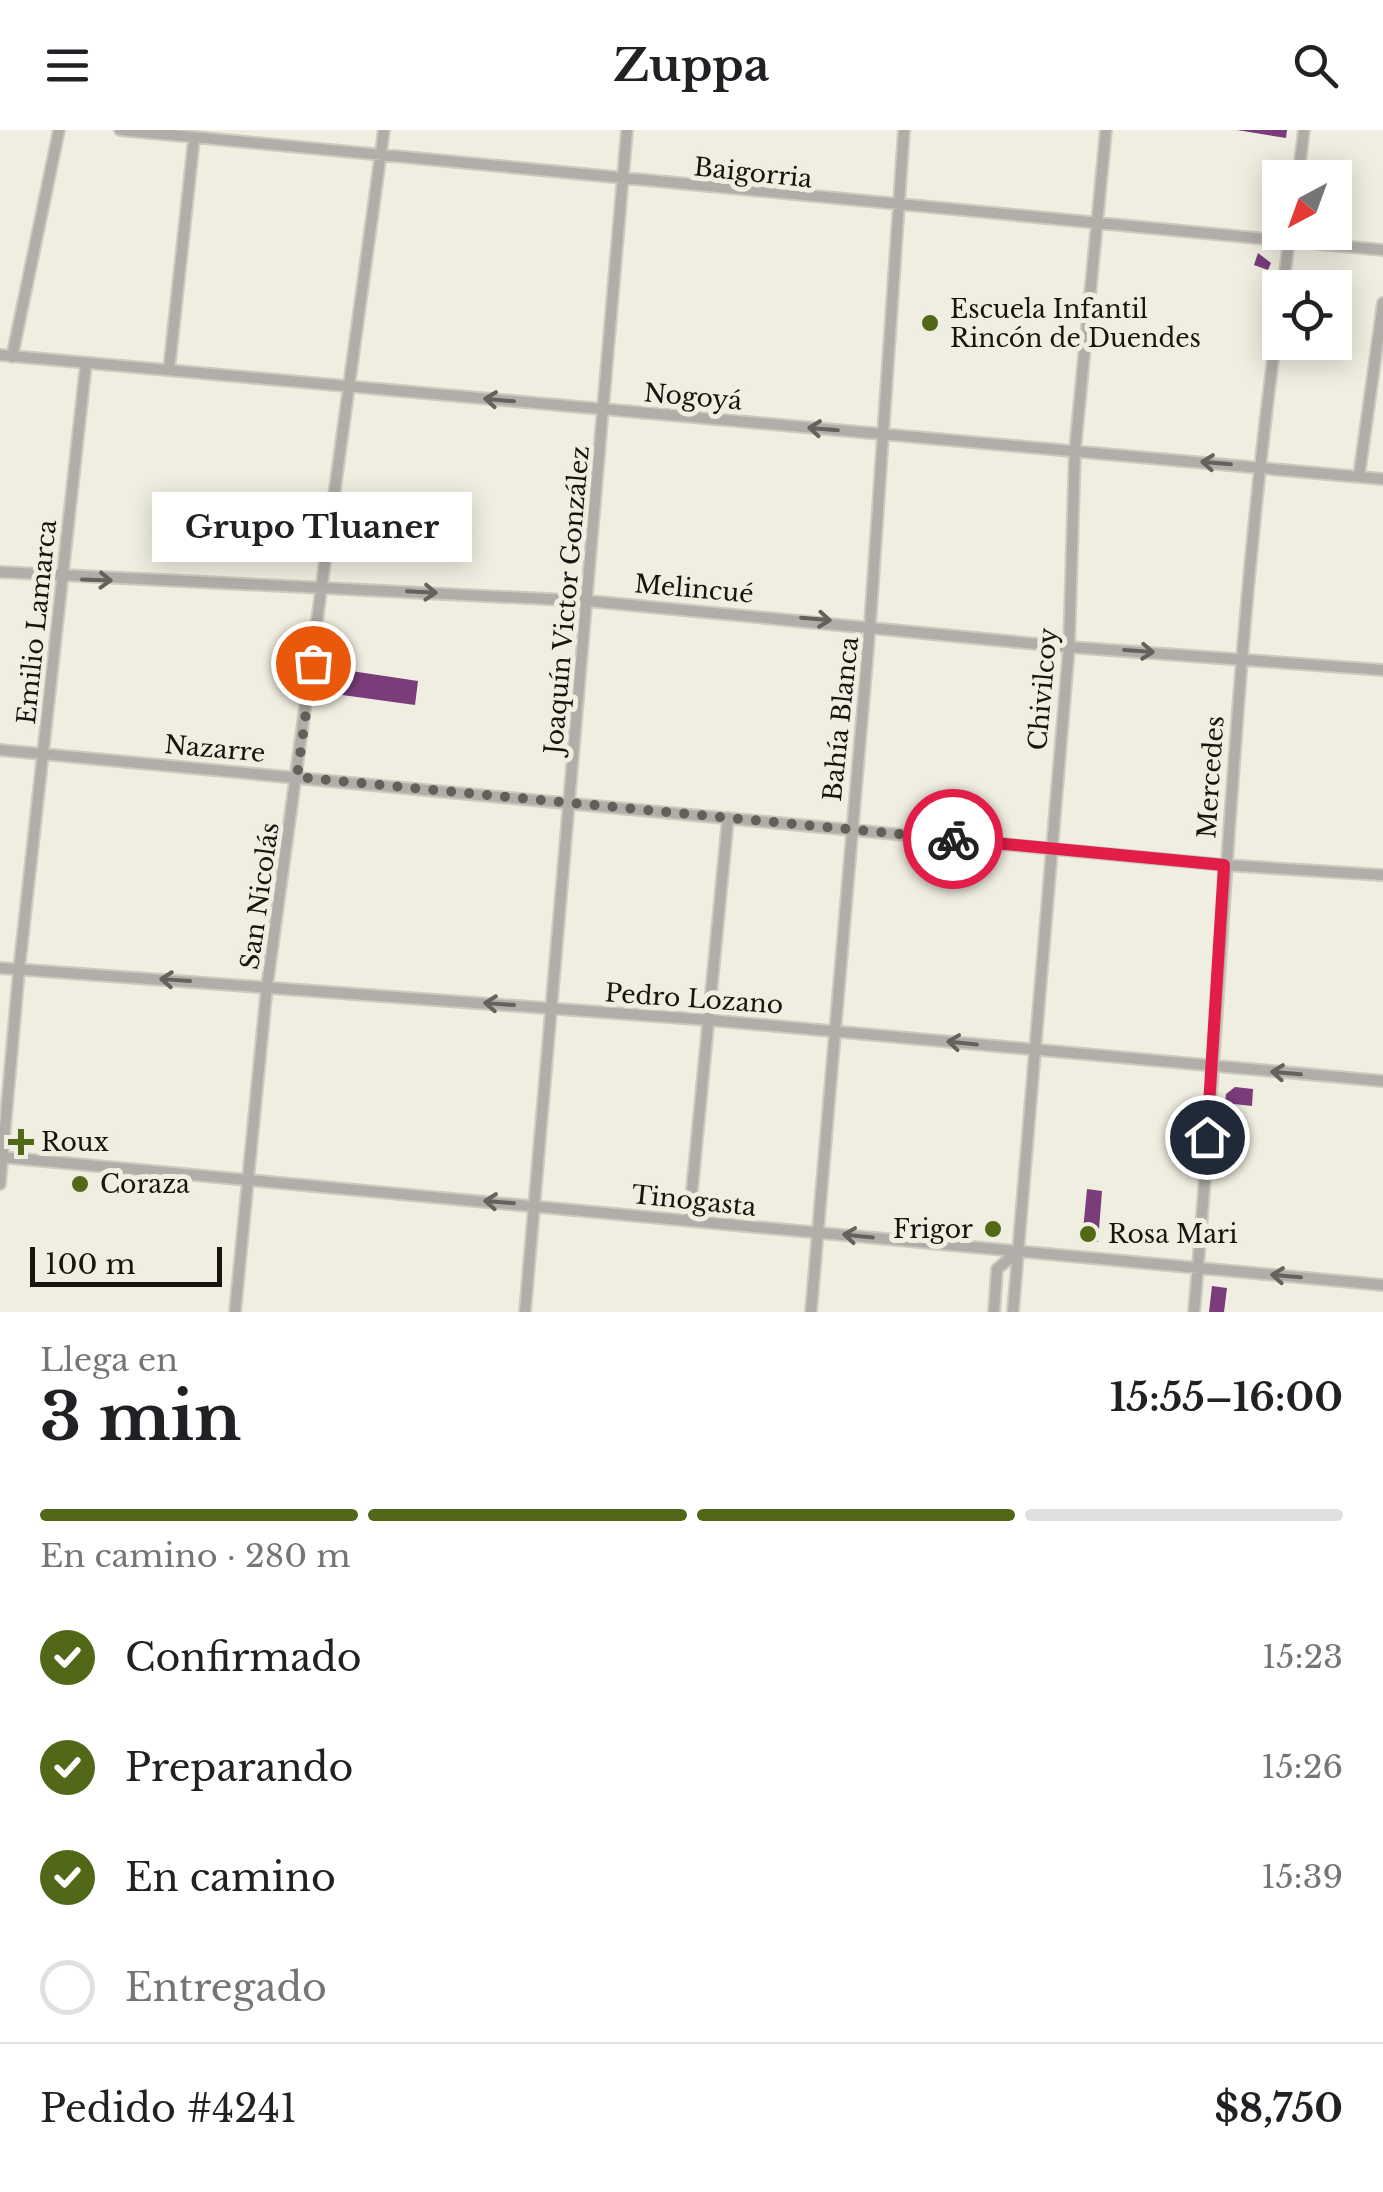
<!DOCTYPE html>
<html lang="es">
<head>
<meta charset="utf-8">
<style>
	body { margin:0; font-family:"Libre Baskerville",serif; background:#f2f2f2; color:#202124; height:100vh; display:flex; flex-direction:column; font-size:38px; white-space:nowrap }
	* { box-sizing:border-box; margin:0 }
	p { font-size:32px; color:#757577 }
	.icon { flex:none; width:55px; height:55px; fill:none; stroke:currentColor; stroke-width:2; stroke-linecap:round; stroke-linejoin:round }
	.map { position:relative; height:1182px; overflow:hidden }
	.sheet { display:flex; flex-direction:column; background:#fff; flex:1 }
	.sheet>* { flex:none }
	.needle { width:65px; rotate:221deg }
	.buttons { position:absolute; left:1262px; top:30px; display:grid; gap:20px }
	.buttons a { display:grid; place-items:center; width:90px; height:90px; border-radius:0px; background:#fff; box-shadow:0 5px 25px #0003; font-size:50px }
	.scale { position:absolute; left:30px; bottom:25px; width:192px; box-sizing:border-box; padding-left:10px; border:5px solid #161510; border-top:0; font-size:28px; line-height:35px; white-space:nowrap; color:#161510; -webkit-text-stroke:8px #f0eee0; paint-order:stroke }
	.pin { position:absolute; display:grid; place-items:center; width:85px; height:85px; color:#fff; margin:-42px; border:5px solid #fff; border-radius:50%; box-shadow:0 2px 10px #0007 }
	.courier { position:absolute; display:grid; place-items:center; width:100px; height:100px; margin:-50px; border:8px solid #e11d48; border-radius:50%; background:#fff; color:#222; box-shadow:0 2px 12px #0007 }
	.bubble { position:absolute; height:70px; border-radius:0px; background:#fff; box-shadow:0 5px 25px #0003; font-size:32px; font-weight:700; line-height:70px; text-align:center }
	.head em { font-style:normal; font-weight:700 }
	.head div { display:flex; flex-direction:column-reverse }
	.head { display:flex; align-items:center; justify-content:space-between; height:170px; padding:0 40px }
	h1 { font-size:65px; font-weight:700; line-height:75px }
	.bar { display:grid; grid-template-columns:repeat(4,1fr); gap:15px 10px; align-content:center; height:120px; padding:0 40px }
	.bar i { height:12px; border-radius:8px; background:#e0e0e0 }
	.bar .active { background:#506817 }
	.bar p { grid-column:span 4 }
	.line { display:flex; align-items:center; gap:25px; padding:0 40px; border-top:2px solid #e0e0e0 }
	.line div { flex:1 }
	ol { padding:0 40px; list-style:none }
	li { display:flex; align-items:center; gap:30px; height:110px }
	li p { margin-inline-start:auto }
	li .icon { padding:10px; border-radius:50%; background:#506817; color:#fff; stroke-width:4 }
	li:last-child { color:#757577 }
	li i { width:55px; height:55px; border:5px solid #e0e0e0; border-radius:50% }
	header { display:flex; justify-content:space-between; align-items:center; height:130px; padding:0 40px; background:#fff; font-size:45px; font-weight:700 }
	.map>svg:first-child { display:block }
</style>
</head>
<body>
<header><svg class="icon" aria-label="menu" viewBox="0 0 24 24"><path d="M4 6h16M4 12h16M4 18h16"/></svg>Zuppa<svg class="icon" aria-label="search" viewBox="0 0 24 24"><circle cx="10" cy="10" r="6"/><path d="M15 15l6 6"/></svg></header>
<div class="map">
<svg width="1383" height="1182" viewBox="0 0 1383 1182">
	<rect width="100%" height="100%" fill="#f0eee0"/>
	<path fill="#7a3c7a" d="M1237 0H1287L1286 8Z
		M1258 123 1271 133 1268 140 1254 135Z
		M338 539 418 551 415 575 335 564Z
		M1235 957 1253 959 1252 976 1225 973 1226 964Z
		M1087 1059 1102 1061 1098 1112 1082 1110Z
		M1212 1156 1227 1158 1224 1182H1209Z"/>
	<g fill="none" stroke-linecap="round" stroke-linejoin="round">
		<defs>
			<path id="street" d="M120 0 1383 120
				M1298 48 1304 0
				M1283 158 1290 102
				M0 225 1383 349
				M12 227 59 0
				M169 240 194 9
				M1359 346 1383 173
				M0 442 588 471 1069 517 1383 540
				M0 620 1224 735 1383 745
				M0 838 709 890 1383 951
				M0 1027 1383 1155
				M0 1054 19 840 86 234
				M689 1091 728 688
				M235 1182 267 856 384 0
				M525 1182 627 0
				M811 1182 870 495 904 0
				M994 1182 997 1139 1017 1122
				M1013 1182 1069 517 1075 320 1106 0
				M1194 1182C1224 847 1233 511 1280 177"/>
		</defs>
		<use href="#street" stroke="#cdcbbf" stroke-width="14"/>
		<use href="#street" stroke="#b1aea9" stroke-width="10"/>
	</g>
	<defs><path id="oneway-shaft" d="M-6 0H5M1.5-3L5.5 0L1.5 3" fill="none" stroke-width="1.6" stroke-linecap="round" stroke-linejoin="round" transform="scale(2.5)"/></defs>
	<g stroke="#64625c">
		<use href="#oneway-shaft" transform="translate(499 270) rotate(-175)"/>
		<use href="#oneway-shaft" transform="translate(823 299) rotate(-175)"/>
		<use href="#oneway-shaft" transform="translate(1216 333) rotate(-175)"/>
		<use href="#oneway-shaft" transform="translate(97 450) rotate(2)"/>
		<use href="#oneway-shaft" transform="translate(422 462) rotate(3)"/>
		<use href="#oneway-shaft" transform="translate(816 489) rotate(5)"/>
		<use href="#oneway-shaft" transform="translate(1139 521) rotate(4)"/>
		<use href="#oneway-shaft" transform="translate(175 850) rotate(-176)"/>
		<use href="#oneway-shaft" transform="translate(499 874) rotate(-176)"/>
		<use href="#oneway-shaft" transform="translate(962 913) rotate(-174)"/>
		<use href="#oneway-shaft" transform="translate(1286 943) rotate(-175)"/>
		<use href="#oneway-shaft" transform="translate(499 1072) rotate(-175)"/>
		<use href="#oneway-shaft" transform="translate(858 1106) rotate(-174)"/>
		<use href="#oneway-shaft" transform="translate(1286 1146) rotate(-175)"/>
	</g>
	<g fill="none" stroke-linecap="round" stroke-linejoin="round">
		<path stroke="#626159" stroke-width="10" stroke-dasharray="0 18" d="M313 533 297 647 953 709"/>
		<path stroke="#e11d48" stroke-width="12" d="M953 709 1224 735 1207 1007"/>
	</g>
	<g fill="#506817" stroke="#f0eee0" stroke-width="4">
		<circle cx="930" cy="193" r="10"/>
		<path d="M16 997h10v10h10v10h-10v10h-10v-10h-10v-10h10z"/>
		<circle cx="80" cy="1054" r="10"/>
		<circle cx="993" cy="1099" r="10"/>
		<circle cx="1088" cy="1104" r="10"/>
	</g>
	<g text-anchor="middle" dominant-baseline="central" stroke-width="10" stroke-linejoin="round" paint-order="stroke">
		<g font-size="25" fill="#161510" stroke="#f0eee0">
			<text transform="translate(753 43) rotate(6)">Baigorria</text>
			<text transform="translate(693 267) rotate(5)">Nogoyá</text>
			<text transform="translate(694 459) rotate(5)">Melincué</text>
			<text transform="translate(567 470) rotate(-85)">Joaquín Victor González</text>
			<text transform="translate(37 492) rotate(-84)">Emilio Lamarca</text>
			<text transform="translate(1043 559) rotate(-85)">Chivilcoy</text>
			<text transform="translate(841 589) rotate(-84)">Bahía Blanca</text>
			<text transform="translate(215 619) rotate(5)">Nazarre</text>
			<text transform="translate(1211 647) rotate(-86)">Mercedes</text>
			<text transform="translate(260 766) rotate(-82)">San Nicolás</text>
			<text transform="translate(694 869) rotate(4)">Pedro Lozano</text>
			<text transform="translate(694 1071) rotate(6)">Tinogasta</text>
		</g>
		<g font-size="25" fill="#161510" stroke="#f0eee0" text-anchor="start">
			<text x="950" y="179">Escuela Infantil<tspan x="950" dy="29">Rincón de Duendes</tspan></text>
			<text x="41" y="1012">Roux</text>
			<text x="100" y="1054">Coraza</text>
			<text x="973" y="1099" text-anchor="end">Frigor</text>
			<text x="1108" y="1104">Rosa Mari</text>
		</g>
	</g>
</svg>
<div class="buttons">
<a><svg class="needle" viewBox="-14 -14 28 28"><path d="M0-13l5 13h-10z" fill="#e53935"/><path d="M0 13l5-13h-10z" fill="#757577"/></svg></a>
<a><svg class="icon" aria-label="locate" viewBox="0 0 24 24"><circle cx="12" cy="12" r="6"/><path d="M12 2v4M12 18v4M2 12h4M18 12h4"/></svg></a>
</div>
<div class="scale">100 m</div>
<div class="pin" style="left:313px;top:533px;background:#ea580c"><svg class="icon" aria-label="bag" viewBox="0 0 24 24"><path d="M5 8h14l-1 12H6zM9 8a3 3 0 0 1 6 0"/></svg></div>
<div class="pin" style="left:1207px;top:1007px;background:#1f2937"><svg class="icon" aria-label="home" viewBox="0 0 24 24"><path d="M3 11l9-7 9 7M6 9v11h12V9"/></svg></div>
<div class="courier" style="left:953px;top:709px"><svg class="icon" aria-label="bike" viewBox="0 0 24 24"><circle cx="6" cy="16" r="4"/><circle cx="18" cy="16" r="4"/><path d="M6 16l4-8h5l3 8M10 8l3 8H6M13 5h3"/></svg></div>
<div class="bubble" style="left:152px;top:362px;width:320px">Grupo Tluaner</div>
</div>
<section class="sheet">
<div class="head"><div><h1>3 min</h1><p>Llega en</p></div><em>15:55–16:00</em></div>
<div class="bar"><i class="active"></i><i class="active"></i><i class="active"></i><i></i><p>En camino · 280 m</p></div>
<ol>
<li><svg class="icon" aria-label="check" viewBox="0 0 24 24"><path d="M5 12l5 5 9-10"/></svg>Confirmado<p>15:23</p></li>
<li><svg class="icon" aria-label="check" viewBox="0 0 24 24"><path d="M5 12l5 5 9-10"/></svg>Preparando<p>15:26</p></li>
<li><svg class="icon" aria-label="check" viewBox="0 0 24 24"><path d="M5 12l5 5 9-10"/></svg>En camino<p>15:39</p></li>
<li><i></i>Entregado</li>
</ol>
<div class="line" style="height:130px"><div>Pedido #4241</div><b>$8,750</b></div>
</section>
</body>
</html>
